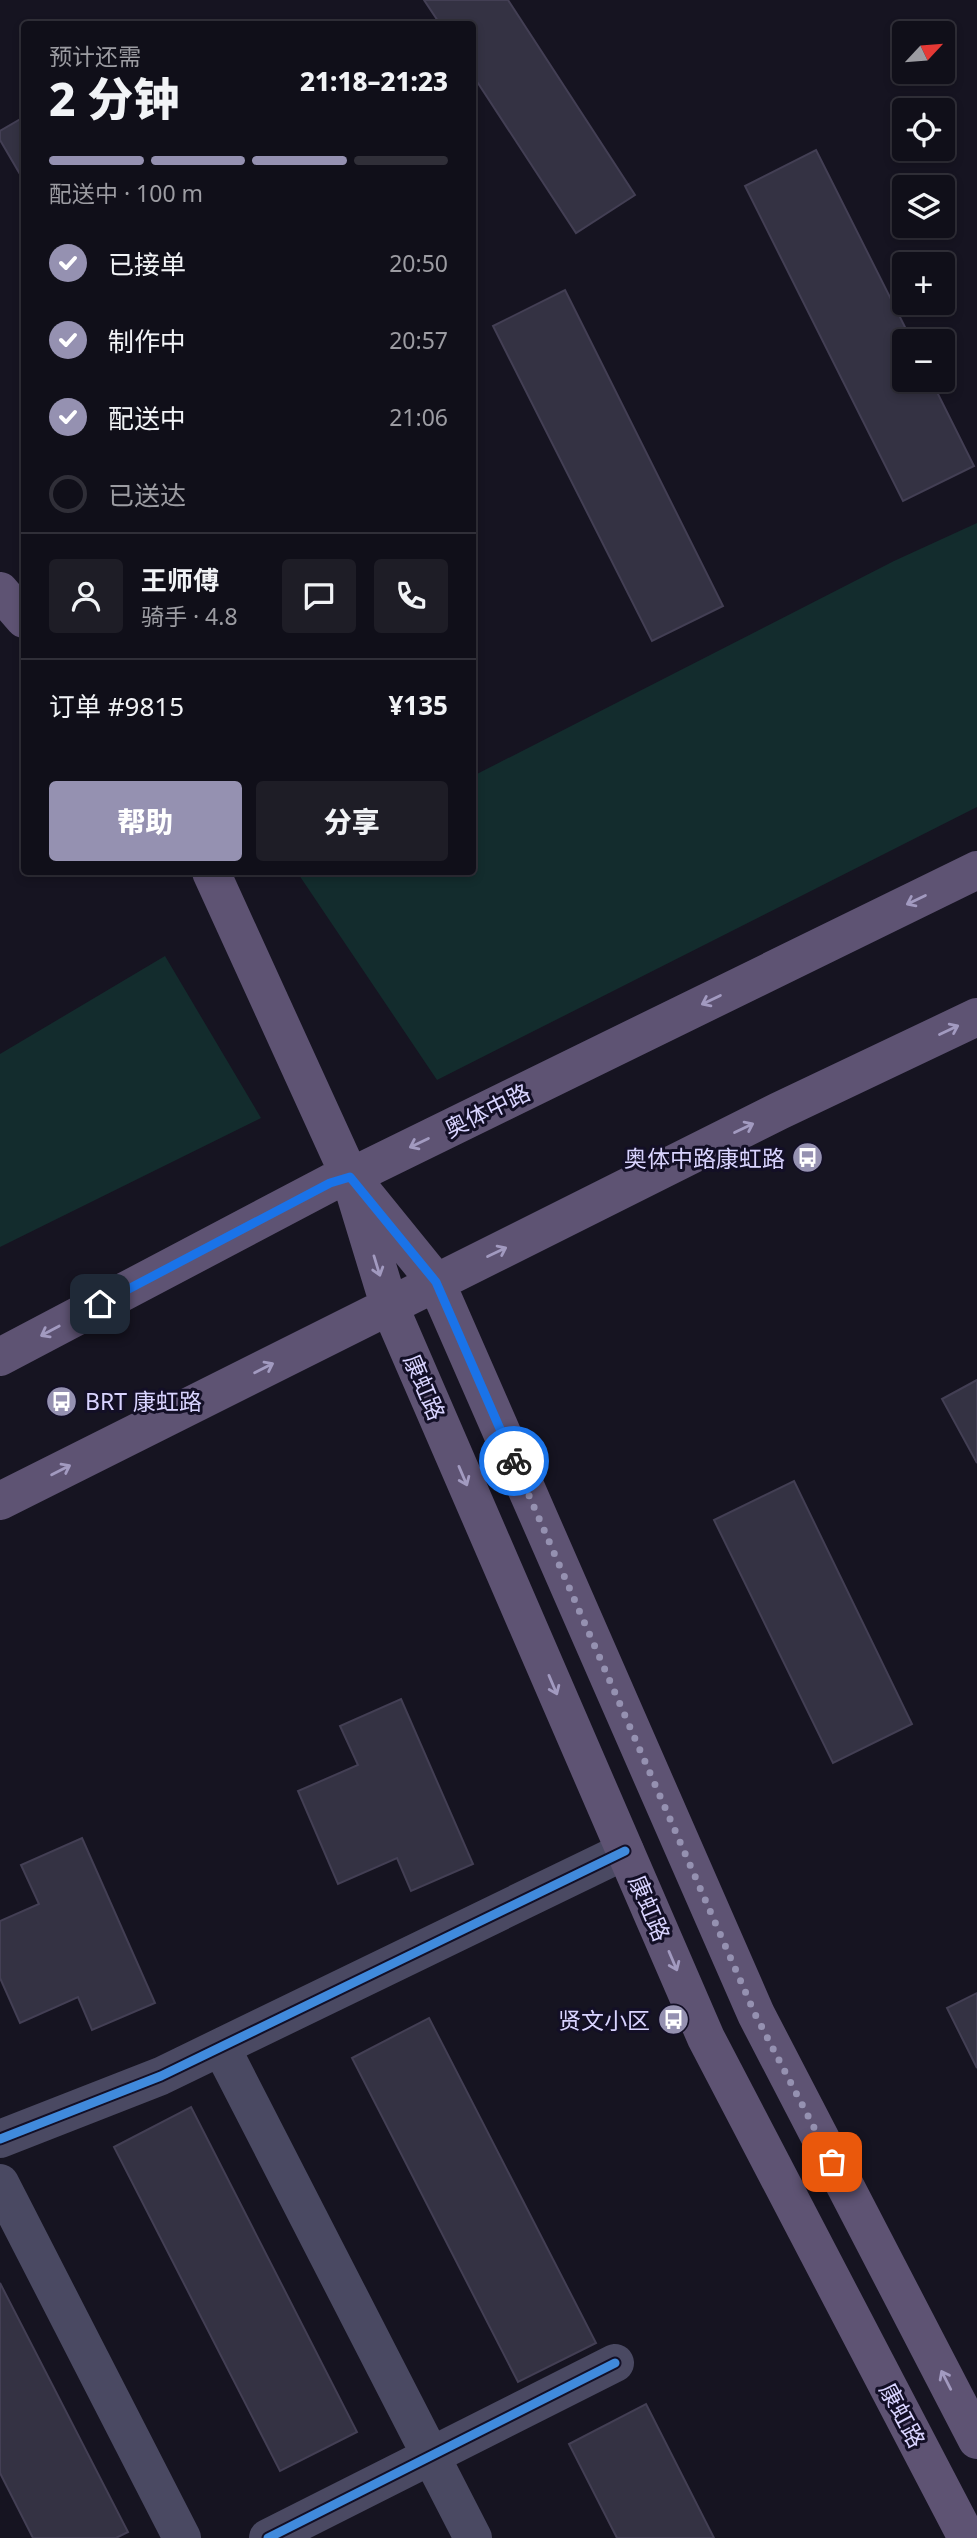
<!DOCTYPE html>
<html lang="zh">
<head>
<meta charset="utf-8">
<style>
	body { margin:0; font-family:"Noto Sans","Noto Sans SC",sans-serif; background:#1e1d26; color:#f1f3f6; height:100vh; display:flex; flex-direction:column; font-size:26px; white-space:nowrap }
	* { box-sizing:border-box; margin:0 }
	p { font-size:23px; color:#9c9ca2 }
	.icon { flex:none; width:38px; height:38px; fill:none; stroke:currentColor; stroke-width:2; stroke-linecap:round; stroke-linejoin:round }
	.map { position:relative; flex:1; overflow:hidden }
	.side { position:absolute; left:21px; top:21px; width:455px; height:854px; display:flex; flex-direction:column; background:#100f19; border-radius:7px; box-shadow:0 4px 10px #0003,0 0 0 2px #302f38 }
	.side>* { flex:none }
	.needle { width:46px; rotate:64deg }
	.fabs { position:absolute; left:892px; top:21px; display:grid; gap:14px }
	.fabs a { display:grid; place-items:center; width:63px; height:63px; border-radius:7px; background:#100f19; box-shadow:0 4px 10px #0003,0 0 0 2px #302f38; font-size:35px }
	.pin { position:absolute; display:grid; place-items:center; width:60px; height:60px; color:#fff; margin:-30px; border-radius:14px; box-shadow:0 4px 10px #0006 }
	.courier { position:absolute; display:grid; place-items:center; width:70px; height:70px; margin:-35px; border:5px solid #1a73e8; border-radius:50%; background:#fff; color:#222; box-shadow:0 2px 9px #0007 }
	.head em { font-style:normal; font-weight:800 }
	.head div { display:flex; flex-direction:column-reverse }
	.head { display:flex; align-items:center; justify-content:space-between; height:119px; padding:0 28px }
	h1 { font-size:46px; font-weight:800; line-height:52px }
	.bar { display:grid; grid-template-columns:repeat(4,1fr); gap:10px 7px; align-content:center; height:84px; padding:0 28px }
	.bar i { height:9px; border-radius:5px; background:#302f38 }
	.bar .active { background:#9591b1 }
	.bar p { grid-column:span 4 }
	.line { display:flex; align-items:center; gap:18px; padding:0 28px; border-top:2px solid #302f38 }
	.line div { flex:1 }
	.round { display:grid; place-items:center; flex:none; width:74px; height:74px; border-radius:7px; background:#1e1d26 }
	ol { padding:0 28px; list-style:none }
	li { display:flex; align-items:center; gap:21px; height:77px }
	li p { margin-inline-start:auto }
	li .icon { padding:7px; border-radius:50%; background:#9591b1; color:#fff; stroke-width:4 }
	li:last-child { color:#9c9ca2 }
	li i { width:38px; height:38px; border:4px solid #302f38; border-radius:50% }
	.cta { display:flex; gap:14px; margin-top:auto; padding:14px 28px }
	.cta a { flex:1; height:80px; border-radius:7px; background:#9591b1; color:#fff; font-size:28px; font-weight:800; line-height:80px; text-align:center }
	.cta a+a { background:#1e1d26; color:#f1f3f6 }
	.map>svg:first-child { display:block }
</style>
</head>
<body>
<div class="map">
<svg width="977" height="2538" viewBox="0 0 977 2538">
	<rect width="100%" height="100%" fill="#161421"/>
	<path fill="#132c2d" d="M977 523V807L437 1080 297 872H472L473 776 894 561Z
		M165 956 261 1118 0 1247V1054Z"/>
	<path fill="#343243" stroke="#433f54" stroke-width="2" d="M424 0H508L635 195 576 233 472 74V24H440Z
		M24 117V181L0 140V131Z
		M816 150 912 341H905V380H931L974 466 903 501 745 186Z
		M565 290 723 606 652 641 493 326Z
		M977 1380V1463L942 1399Z
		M794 1481 912 1724 833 1763 714 1520Z
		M401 1699 473 1864 411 1891 397 1858 338 1884 298 1791 358 1765 340 1726Z
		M82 1838 155 2003 92 2030 78 1997 20 2023 0 1978V1921L39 1904 21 1865Z
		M977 1993V2068L947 2008Z
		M429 2018 596 2343 518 2382 352 2058Z
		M191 2107 357 2432 280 2471 114 2147Z
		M0 2283 128 2532 116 2538H33L0 2473Z
		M646 2404 714 2538H617L569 2444Z"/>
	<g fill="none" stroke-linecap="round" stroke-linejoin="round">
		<path stroke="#4a4962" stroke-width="38" d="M221 2047 473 2538
			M0 2139 161 2076 625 1851
			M0 2183 182 2538
			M268 2538 615 2363"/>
		<path stroke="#5e5373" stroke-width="38" d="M0 591 24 619
			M211 872 350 1177 389 1305 706 2038 967 2538
			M363 1192 436 1282 756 2014 977 2440
			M0 1357 330 1183 350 1177 977 870
			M0 1501 779 1111 977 1017"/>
		<defs>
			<path id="cycleway" d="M0 2139 161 2076 625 1851
				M268 2538 615 2363"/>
		</defs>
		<use href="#cycleway" stroke="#130f26" stroke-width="13"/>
		<use href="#cycleway" stroke="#408adc" stroke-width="9"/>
	</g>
	<defs><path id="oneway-shaft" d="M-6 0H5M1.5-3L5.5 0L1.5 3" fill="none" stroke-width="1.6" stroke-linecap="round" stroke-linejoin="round" transform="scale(1.75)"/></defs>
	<g stroke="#a29ac0">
		<use href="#oneway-shaft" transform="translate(916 900) rotate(154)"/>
		<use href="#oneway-shaft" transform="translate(711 1000) rotate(154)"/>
		<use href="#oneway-shaft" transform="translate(949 1030) rotate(-25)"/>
		<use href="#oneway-shaft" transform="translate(744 1128) rotate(-26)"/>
		<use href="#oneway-shaft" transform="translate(419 1143) rotate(154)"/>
		<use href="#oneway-shaft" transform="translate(497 1252) rotate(-26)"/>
		<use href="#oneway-shaft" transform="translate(377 1266) rotate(73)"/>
		<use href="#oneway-shaft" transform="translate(50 1331) rotate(152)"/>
		<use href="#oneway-shaft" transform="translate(264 1368) rotate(-27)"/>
		<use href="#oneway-shaft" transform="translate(61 1470) rotate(-27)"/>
		<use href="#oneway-shaft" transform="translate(463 1476) rotate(67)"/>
		<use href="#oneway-shaft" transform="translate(553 1685) rotate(67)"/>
		<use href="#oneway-shaft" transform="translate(673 1961) rotate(67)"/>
		<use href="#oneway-shaft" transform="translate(946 2380) rotate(-117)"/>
	</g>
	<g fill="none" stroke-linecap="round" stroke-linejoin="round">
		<path stroke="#9591b1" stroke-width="7" stroke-dasharray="0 12.6" d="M514 1461 755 2014 832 2162"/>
		<path stroke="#1a73e8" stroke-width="9" d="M100 1304 330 1183 350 1177 436 1282 514 1461"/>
	</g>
	<defs>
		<symbol id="bus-disc" viewBox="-11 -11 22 22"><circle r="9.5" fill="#9591b1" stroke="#130f26"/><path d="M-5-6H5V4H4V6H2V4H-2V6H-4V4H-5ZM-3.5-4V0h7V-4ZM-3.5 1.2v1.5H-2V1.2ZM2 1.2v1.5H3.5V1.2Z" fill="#fff"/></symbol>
	</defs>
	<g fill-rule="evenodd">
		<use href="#bus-disc" x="790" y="1140" width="35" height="35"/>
		<use href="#bus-disc" x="44" y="1384" width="35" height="35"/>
		<use href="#bus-disc" x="656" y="2002" width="35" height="35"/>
	</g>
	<g text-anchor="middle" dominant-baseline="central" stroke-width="6" stroke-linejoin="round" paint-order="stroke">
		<g font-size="23" fill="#d9d4ff" stroke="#130f26">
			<text transform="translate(487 1110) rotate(-26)">奥体中路</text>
			<text transform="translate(425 1387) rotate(67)">康虹路</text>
			<text transform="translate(650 1908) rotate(67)">康虹路</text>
			<text transform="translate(903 2415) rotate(62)">康虹路</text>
		</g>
		<g font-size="23" fill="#d9d4ff" stroke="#130f26" text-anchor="end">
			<text x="785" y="1158">奥体中路康虹路</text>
			<text x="85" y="1401" text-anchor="start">BRT 康虹路</text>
			<text x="650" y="2020">贤文小区</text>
		</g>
	</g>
</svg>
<div class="fabs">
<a><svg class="needle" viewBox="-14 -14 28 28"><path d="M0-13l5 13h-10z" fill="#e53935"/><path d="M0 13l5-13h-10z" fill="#9c9ca2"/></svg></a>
<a><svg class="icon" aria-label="locate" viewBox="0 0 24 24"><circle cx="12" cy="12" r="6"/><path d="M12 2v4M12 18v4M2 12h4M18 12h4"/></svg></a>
<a><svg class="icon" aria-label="layers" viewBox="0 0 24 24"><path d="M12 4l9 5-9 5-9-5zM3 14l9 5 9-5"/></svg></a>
<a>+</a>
<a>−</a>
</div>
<div class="pin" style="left:832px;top:2162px;background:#ea580c"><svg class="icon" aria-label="bag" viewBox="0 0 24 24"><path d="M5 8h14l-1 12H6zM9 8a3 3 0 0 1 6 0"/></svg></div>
<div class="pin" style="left:100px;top:1304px;background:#1f2937"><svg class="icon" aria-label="home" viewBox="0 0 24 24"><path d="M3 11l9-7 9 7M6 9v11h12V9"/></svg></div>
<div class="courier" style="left:514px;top:1461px"><svg class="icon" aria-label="bike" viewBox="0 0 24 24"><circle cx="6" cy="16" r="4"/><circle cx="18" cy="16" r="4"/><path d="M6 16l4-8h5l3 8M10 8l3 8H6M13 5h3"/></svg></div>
<section class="side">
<div class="head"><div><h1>2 分钟</h1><p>预计还需</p></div><em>21:18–21:23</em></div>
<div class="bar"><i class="active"></i><i class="active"></i><i class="active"></i><i></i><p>配送中 · 100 m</p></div>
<ol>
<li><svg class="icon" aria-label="check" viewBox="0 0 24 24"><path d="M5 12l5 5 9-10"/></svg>已接单<p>20:50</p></li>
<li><svg class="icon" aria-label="check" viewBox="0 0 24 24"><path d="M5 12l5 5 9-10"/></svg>制作中<p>20:57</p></li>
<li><svg class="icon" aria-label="check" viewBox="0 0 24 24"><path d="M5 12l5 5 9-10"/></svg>配送中<p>21:06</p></li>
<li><i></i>已送达</li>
</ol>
<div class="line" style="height:126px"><a class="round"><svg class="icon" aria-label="person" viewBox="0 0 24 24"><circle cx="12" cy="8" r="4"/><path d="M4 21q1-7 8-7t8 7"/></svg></a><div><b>王师傅</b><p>骑手 · 4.8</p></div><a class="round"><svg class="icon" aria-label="chat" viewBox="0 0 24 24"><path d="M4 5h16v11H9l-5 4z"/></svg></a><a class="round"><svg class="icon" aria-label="phone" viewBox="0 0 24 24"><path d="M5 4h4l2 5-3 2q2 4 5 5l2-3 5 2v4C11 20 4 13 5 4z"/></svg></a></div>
<div class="line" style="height:91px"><div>订单 #9815</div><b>¥135</b></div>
<div class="cta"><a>帮助</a><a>分享</a></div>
</section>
</div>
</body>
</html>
